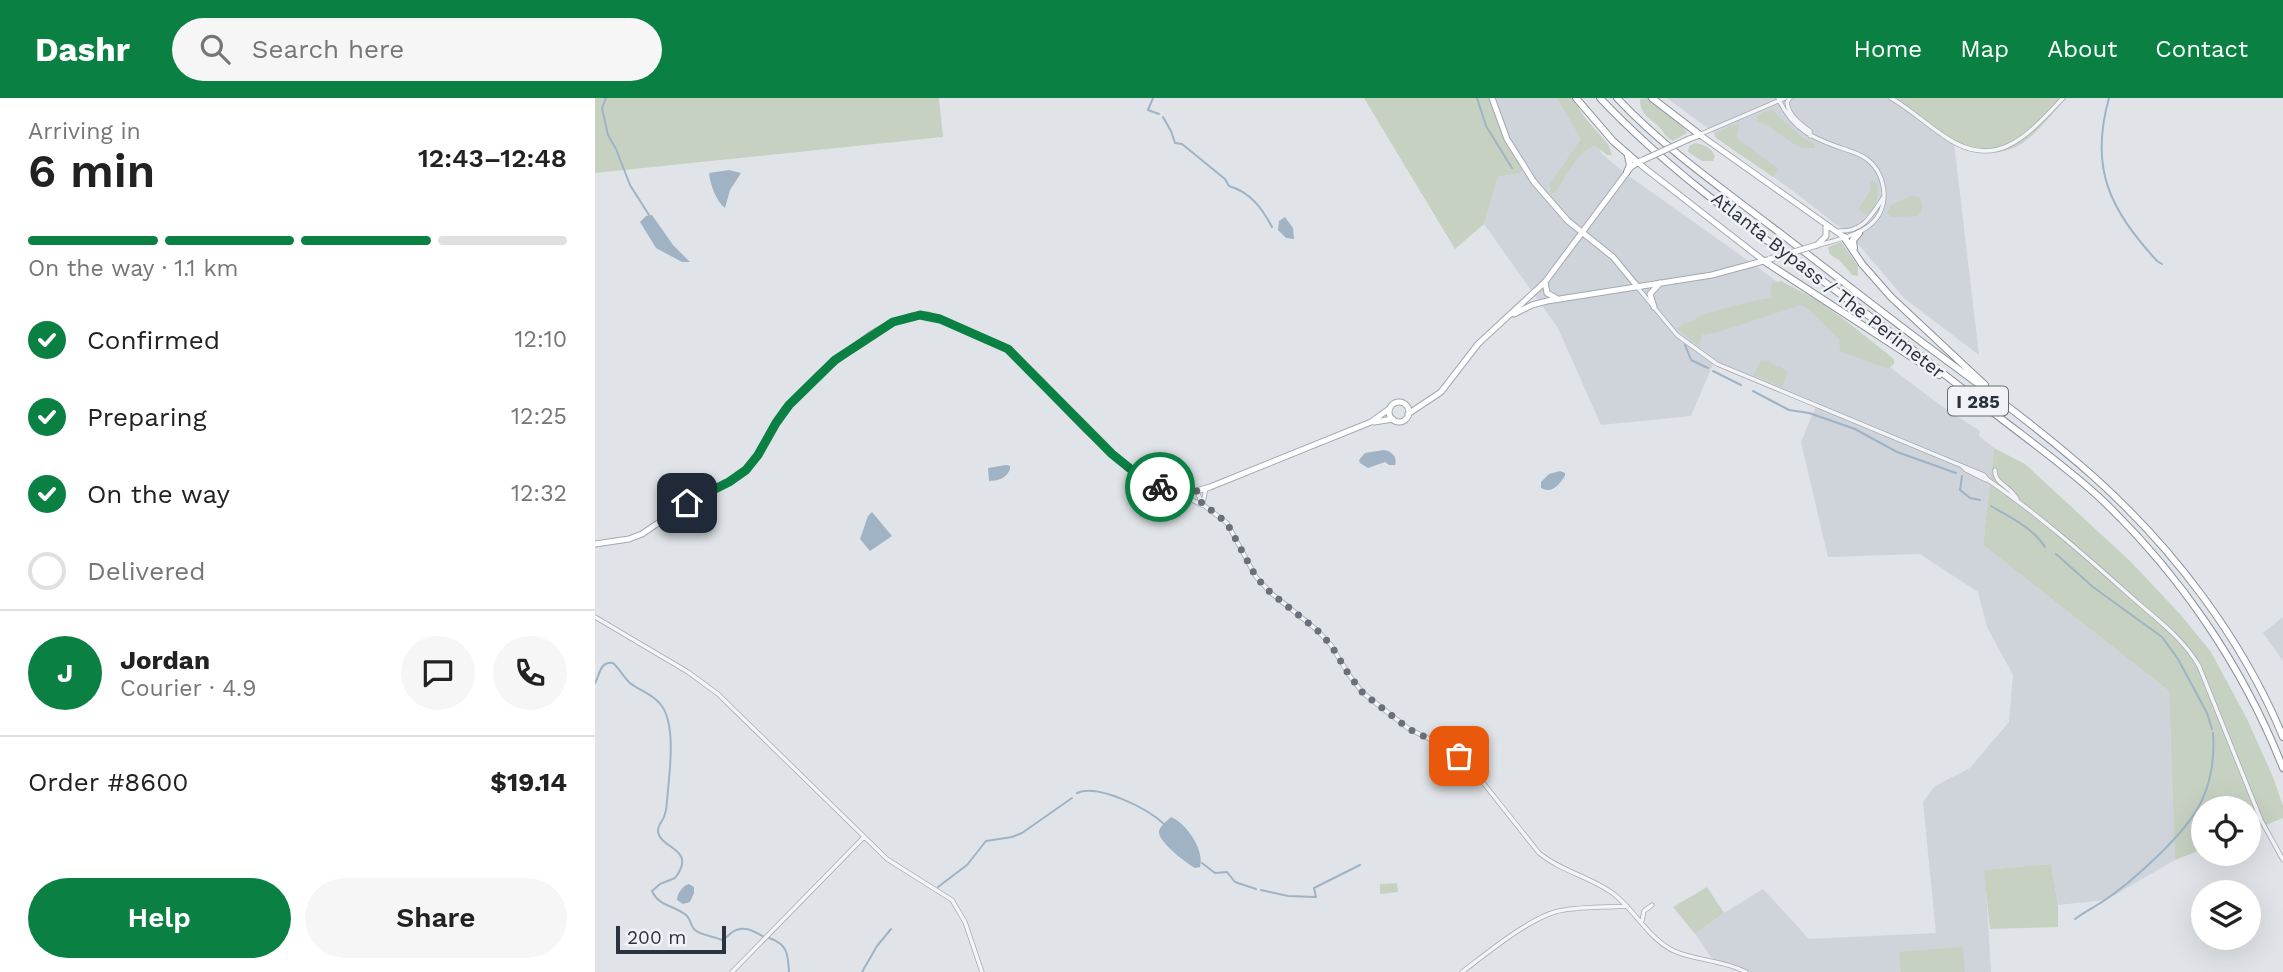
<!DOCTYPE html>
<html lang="en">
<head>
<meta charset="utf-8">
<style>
	body { margin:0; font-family:"Work Sans",sans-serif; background:#f6f6f6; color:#222; height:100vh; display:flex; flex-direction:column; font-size:26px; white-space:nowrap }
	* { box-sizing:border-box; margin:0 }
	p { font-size:23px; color:#767676 }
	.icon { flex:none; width:38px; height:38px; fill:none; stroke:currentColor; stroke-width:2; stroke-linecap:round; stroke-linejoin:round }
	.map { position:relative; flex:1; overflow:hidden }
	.details { display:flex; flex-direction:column; background:#fff; width:595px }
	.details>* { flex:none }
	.tools { position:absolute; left:1596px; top:698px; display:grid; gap:14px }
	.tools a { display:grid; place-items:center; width:70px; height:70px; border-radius:50%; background:#fff; box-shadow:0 7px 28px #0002; font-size:35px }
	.scale { position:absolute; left:21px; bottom:18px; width:110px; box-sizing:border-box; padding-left:7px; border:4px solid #2a323e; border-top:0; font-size:19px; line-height:24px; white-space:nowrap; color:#2a323e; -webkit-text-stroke:5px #f0f2f6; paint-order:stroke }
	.pin { position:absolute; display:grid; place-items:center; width:60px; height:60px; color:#fff; margin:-30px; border-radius:14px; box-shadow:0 4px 10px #0006 }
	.courier { position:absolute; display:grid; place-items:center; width:70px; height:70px; margin:-35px; border:5px solid #0b8043; border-radius:50%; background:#fff; color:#222; box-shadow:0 2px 9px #0007 }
	.summary em { font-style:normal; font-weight:600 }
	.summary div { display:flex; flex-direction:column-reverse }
	.summary { display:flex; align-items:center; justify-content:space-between; height:119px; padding:0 28px }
	h1 { font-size:46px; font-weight:600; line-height:52px }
	.bar { display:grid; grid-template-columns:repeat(4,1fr); gap:10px 7px; align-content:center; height:84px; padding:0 28px }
	.bar i { height:9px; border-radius:5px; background:#e0e0e0 }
	.bar .active { background:#0b8043 }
	.bar p { grid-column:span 4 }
	.line { display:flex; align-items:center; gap:18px; padding:0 28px; border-top:2px solid #e0e0e0 }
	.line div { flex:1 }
	.round { display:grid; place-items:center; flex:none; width:74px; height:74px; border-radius:37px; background:#f6f6f6 }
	ol { padding:0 28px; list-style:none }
	li { display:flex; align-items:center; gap:21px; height:77px }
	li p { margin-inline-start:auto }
	li .icon { padding:7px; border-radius:50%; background:#0b8043; color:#fff; stroke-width:4 }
	li:last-child { color:#767676 }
	li i { width:38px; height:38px; border:4px solid #e0e0e0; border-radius:50% }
	.action { display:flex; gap:14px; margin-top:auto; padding:14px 28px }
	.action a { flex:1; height:80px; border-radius:42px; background:#0b8043; color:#fff; font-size:28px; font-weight:600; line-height:80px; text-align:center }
	.action a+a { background:#f6f6f6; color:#222 }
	header { display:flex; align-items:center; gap:42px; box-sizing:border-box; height:98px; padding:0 35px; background:#0b8043; color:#fff }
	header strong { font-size:33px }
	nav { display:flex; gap:38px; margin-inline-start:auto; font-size:24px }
	.search { width:490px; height:63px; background:#f6f6f6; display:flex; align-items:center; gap:18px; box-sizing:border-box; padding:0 24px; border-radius:38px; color:#767676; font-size:26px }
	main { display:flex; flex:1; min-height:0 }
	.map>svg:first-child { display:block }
</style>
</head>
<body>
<header>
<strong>Dashr</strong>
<div class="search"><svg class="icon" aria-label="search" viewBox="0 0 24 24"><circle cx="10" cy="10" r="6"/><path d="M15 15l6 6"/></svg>Search here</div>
<nav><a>Home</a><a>Map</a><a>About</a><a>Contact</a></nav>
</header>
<main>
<section class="details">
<div class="summary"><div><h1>6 min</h1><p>Arriving in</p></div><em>12:43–12:48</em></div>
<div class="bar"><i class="active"></i><i class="active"></i><i class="active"></i><i></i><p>On the way · 1.1 km</p></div>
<ol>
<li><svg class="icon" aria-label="check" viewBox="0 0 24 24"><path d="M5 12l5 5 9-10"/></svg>Confirmed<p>12:10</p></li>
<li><svg class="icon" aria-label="check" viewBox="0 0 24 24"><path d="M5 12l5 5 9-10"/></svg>Preparing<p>12:25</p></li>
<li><svg class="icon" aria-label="check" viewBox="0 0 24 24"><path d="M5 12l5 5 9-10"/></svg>On the way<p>12:32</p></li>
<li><i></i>Delivered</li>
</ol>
<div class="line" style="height:126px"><b class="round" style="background:#0b8043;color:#fff">J</b><div><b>Jordan</b><p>Courier · 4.9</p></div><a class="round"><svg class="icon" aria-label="chat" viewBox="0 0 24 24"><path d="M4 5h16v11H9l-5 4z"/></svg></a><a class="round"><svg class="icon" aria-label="phone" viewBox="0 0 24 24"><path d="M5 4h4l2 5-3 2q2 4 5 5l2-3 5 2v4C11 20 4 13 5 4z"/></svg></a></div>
<div class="line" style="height:91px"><div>Order #8600</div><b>$19.14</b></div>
<div class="action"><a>Help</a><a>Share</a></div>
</section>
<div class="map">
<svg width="1688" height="874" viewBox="0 0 1688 874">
	<rect width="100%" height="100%" fill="#e0e4e8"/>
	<path fill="#cfd3da" d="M895 0H972L1008 57 1031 76 1165 171 1345 307 1385 333 1384 338 1399 350 1388 447 1574 593 1580 762 1511 802 1463 807 1456 766 1390 772 1396 874H1152L1118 862 1100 836 1129 815 1168 791 1214 841 1341 835 1328 704 1340 688 1375 670 1414 624 1418 577 1392 529 1383 494 1325 456 1233 459 1206 344 1221 308 1119 264 1096 318 1006 327 963 230 889 126 903 79 925 75 928 73 903 27Z
		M1072 0H1305L1303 3 1359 45 1384 257 1310 201 1257 139 1211 103Z
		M1688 519V563L1668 535Z"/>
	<path fill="#c7d1c2" d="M0 0H344L348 39 0 75Z
		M769 0H895L903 27 928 73 925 75 903 79 889 126 860 151Z
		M962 0H977L991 21 1013 46 1017 57H1012L1001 48C984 49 970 81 960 95L956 96 955 86 986 41Z
		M1054 0 1087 27 1092 35 1078 43C1071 39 1070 36 1065 30 1055 19 1045 18 1045 1Z
		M1305 0H1472C1460 12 1440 38 1426 46 1380 73 1336 31 1303 3Z
		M1177 12 1208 40 1219 45 1220 50H1208L1202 48 1170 26 1162 23V19L1168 14Z
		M1137 27H1144L1142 40 1183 71 1178 79 1121 40 1119 36Z
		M1100 45C1109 47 1116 49 1120 58L1118 63H1107L1093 54 1094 48Z
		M1277 83 1282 85C1284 96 1282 104 1277 114L1271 116 1265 113 1264 110 1276 92 1275 84Z
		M1316 98 1324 99 1327 105V113L1323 118 1296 119 1292 115 1296 107Z
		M1246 144 1263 168V178L1257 177C1253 173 1250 168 1246 164 1240 158 1234 160 1233 149Z
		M1186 183 1222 202 1255 226 1299 261V266L1293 271 1245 253 1244 241C1232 231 1219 214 1206 207L1123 234 1107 237 1105 245 1102 247 1082 231 1089 225C1097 225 1098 222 1105 218 1113 214 1171 199 1178 200L1175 194 1177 186Z
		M1166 262 1174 263 1182 269 1185 268 1193 275 1187 289 1158 277Z
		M1399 350 1430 366 1535 463 1585 516 1616 554 1652 621 1678 679 1688 708V720L1654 734V710H1608V751L1580 762 1574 593 1388 447Z
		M1456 766 1463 807V829L1395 831 1389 772Z
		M802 785 803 794 785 796V786Z
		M1112 789 1129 815 1100 836 1078 809Z
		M1368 849 1370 874H1306L1304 854Z"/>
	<path fill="#9fb3c5" d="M134 72 146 75 135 92 130 110C121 103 115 86 114 75Z
		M57 117 78 147 95 164H87L61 150 45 124 51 118Z
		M690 119 698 130 699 141 691 140 683 132 684 123Z
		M789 352C796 353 803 359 800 367H794L790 364 773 370 765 365 764 362 770 355Z
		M411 367 415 368V371C412 380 403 383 394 383L393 370Z
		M965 373 970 375V378C964 387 957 396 946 390V384L954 376Z
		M277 414 297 438 275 453 265 441 273 418Z
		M576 719C591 725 610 752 605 769L600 770C591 765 562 743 564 733 566 727 572 723 576 719Z
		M94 786 99 789V795L95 804 88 806 82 802C82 796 88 787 94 786Z"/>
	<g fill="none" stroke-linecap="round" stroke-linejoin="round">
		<path stroke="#9fb3c5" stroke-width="2" d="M11 0 7 10 13 37 21 51 35 87 54 117
			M558 0 553 12 564 16
			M882 0 891 28 917 70
			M1514 0C1494 71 1515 111 1562 163L1567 166
			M568 19 576 33 580 45 587 46 630 81 634 88C655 94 667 110 677 129
			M1090 247 1096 262 1113 270
			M1118 273 1146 287
			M1158 293 1194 312 1214 315 1260 331 1302 354 1361 375
			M1367 378 1365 392 1375 400 1385 402
			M1396 408C1415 419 1438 430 1450 449
			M1461 456 1498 489 1567 539 1583 561 1612 615 1617 631
			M0 585C5 576 5 563 18 565 25 571 29 580 35 585 45 593 58 596 66 607 82 627 74 678 72 703 72 708 71 714 69 719 67 724 63 727 63 733 64 751 103 750 80 780L65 786 57 793C64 809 80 807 92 818 96 822 96 829 100 832 107 838 119 838 127 842 131 840 133 838 136 835 148 826 159 833 169 839
			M482 695C503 685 553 711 569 726
			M607 765 620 775 632 774 640 784 661 791
			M343 789 372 767 391 743 417 739 427 735 477 700
			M666 792 693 798 721 799 719 790 765 767
			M1480 821C1489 814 1498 810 1507 804 1536 785 1592 735 1606 704 1616 685 1620 657 1618 635
			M174 840C193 846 193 857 194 874
			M267 874 282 848 296 831"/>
		<defs>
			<path id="minor" d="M1183 0C1198 32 1217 40 1249 51 1257 54 1266 56 1273 62 1283 70 1288 82 1289 95 1290 132 1253 139 1224 147
				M1195 0 1192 4C1193 17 1205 26 1215 33V38
				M1296 0C1315 11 1331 26 1349 38 1401 75 1433 37 1468 0
				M1106 36 1190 0
				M1244 133C1268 134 1276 118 1288 100
				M1043 190 1082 237 1122 266 1389 377 1393 382C1443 416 1487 455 1532 495 1558 519 1586 537 1604 568L1666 722 1688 762
				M1367 368 1371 372 1391 382
				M1400 372C1399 386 1416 388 1422 401
				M602 393 607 406 632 425 661 479 676 495 722 532 736 547 754 577 768 595 814 631 849 648 864 658 882 677 944 755C967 774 997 779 1020 797 1041 814 1054 841 1079 853 1102 863 1128 862 1151 874
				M585 396 607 407
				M608 405 611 390
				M0 519 93 574 123 596 292 761 357 802 370 824 387 874
				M1047 823 1049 813 1057 807
				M137 874 269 739
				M867 874C891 856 932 822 960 814 982 808 1009 810 1032 808"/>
			<path id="major" d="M897 0 912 41 939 84 973 123 1018 159 1042 188
				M1094 41 1105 37 1249 139
				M1042 64 1169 163
				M1222 147 1231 138V126
				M950 184 952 195 961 200
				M1059 209 1055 196 1065 185
				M919 216 937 207 952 203 1117 177 1172 162
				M794 314a10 10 0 1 1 20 0a10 10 0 1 1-20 0Z
				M813 316 846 294 883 246 950 184 1036 69 1045 63
				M779 324 798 321
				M0 446 34 441 47 436 100 400 144 378 163 357 189 312 224 276 276 236 298 224 317 218 333 217 345 221 413 251 491 332 531 368 550 381 573 392 585 395 598 394 615 389 776 324 794 311"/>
			<path id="highway" d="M981 0 1018 43 1042 64
				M1005 0C1069 68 1146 124 1221 178 1276 218 1328 260 1381 301 1422 334 1466 364 1505 400 1584 475 1648 568 1688 670
				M1022 0C1068 49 1124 88 1177 129 1227 167 1277 207 1328 245 1386 288 1445 331 1499 379 1578 450 1647 540 1688 639
				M1057 0 1105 37
				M1032 74 1035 67 1033 58
				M1249 139 1267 166 1296 199 1390 287
				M1259 150 1258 142 1264 135
				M1169 163 1344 277"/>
		</defs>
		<use href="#minor" stroke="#a6abb2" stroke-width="5"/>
		<use href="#major" stroke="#a1a9b2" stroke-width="7"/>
		<use href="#highway" stroke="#89929d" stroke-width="8"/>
		<use href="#minor" stroke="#f3f4f7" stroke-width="3.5"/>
		<use href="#major" stroke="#fff" stroke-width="5"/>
		<use href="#highway" stroke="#fff" stroke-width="6"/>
		<defs>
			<path id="major-bridge" d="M1048 62 1094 41
				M1175 161 1222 147"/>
		</defs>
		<use href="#major-bridge" stroke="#a1a9b2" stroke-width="7" stroke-linecap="butt"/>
		<use href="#major-bridge" stroke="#fff" stroke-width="5"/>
	</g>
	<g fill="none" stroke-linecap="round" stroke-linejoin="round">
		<path stroke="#6a707a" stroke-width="7" stroke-dasharray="0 12.6" d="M565 389 585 395 602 393 606 404 632 425 661 479 676 495 722 532 736 547 754 577 768 595 814 631 849 648 864 658"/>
		<path stroke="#0b8043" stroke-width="9" d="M92 405 134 384 151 372 163 357 181 325 194 307 240 262 298 224 325 217 345 221 413 251 517 356 543 377 565 389"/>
	</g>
	<g text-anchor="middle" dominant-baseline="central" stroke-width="5" stroke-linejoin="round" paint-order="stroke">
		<rect fill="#f0f2f6" stroke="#656c75" stroke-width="2" x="1353" y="288.5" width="60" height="29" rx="5"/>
		<g font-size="18" font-weight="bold" fill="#2a323e">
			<text x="1383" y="303">I 285</text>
		</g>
		<g font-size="19" fill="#2a323e" stroke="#f0f2f6">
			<text transform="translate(1233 187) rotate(38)">Atlanta Bypass / The Perimeter</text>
		</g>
	</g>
</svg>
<div class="tools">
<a><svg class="icon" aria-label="locate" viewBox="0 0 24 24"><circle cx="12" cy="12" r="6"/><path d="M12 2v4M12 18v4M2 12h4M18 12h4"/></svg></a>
<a><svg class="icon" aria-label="layers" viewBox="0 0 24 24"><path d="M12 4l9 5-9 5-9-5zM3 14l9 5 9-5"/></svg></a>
</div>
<div class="scale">200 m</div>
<div class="pin" style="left:864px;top:658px;background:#ea580c"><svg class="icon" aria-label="bag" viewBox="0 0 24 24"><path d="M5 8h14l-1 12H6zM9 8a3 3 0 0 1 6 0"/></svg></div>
<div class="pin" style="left:92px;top:405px;background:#1f2937"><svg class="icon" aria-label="home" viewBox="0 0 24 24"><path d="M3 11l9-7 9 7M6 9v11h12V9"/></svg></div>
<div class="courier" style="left:565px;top:389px"><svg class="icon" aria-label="bike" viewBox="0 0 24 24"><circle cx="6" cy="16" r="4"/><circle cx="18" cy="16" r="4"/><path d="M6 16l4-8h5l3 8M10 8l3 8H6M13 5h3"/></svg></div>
</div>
</main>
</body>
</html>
